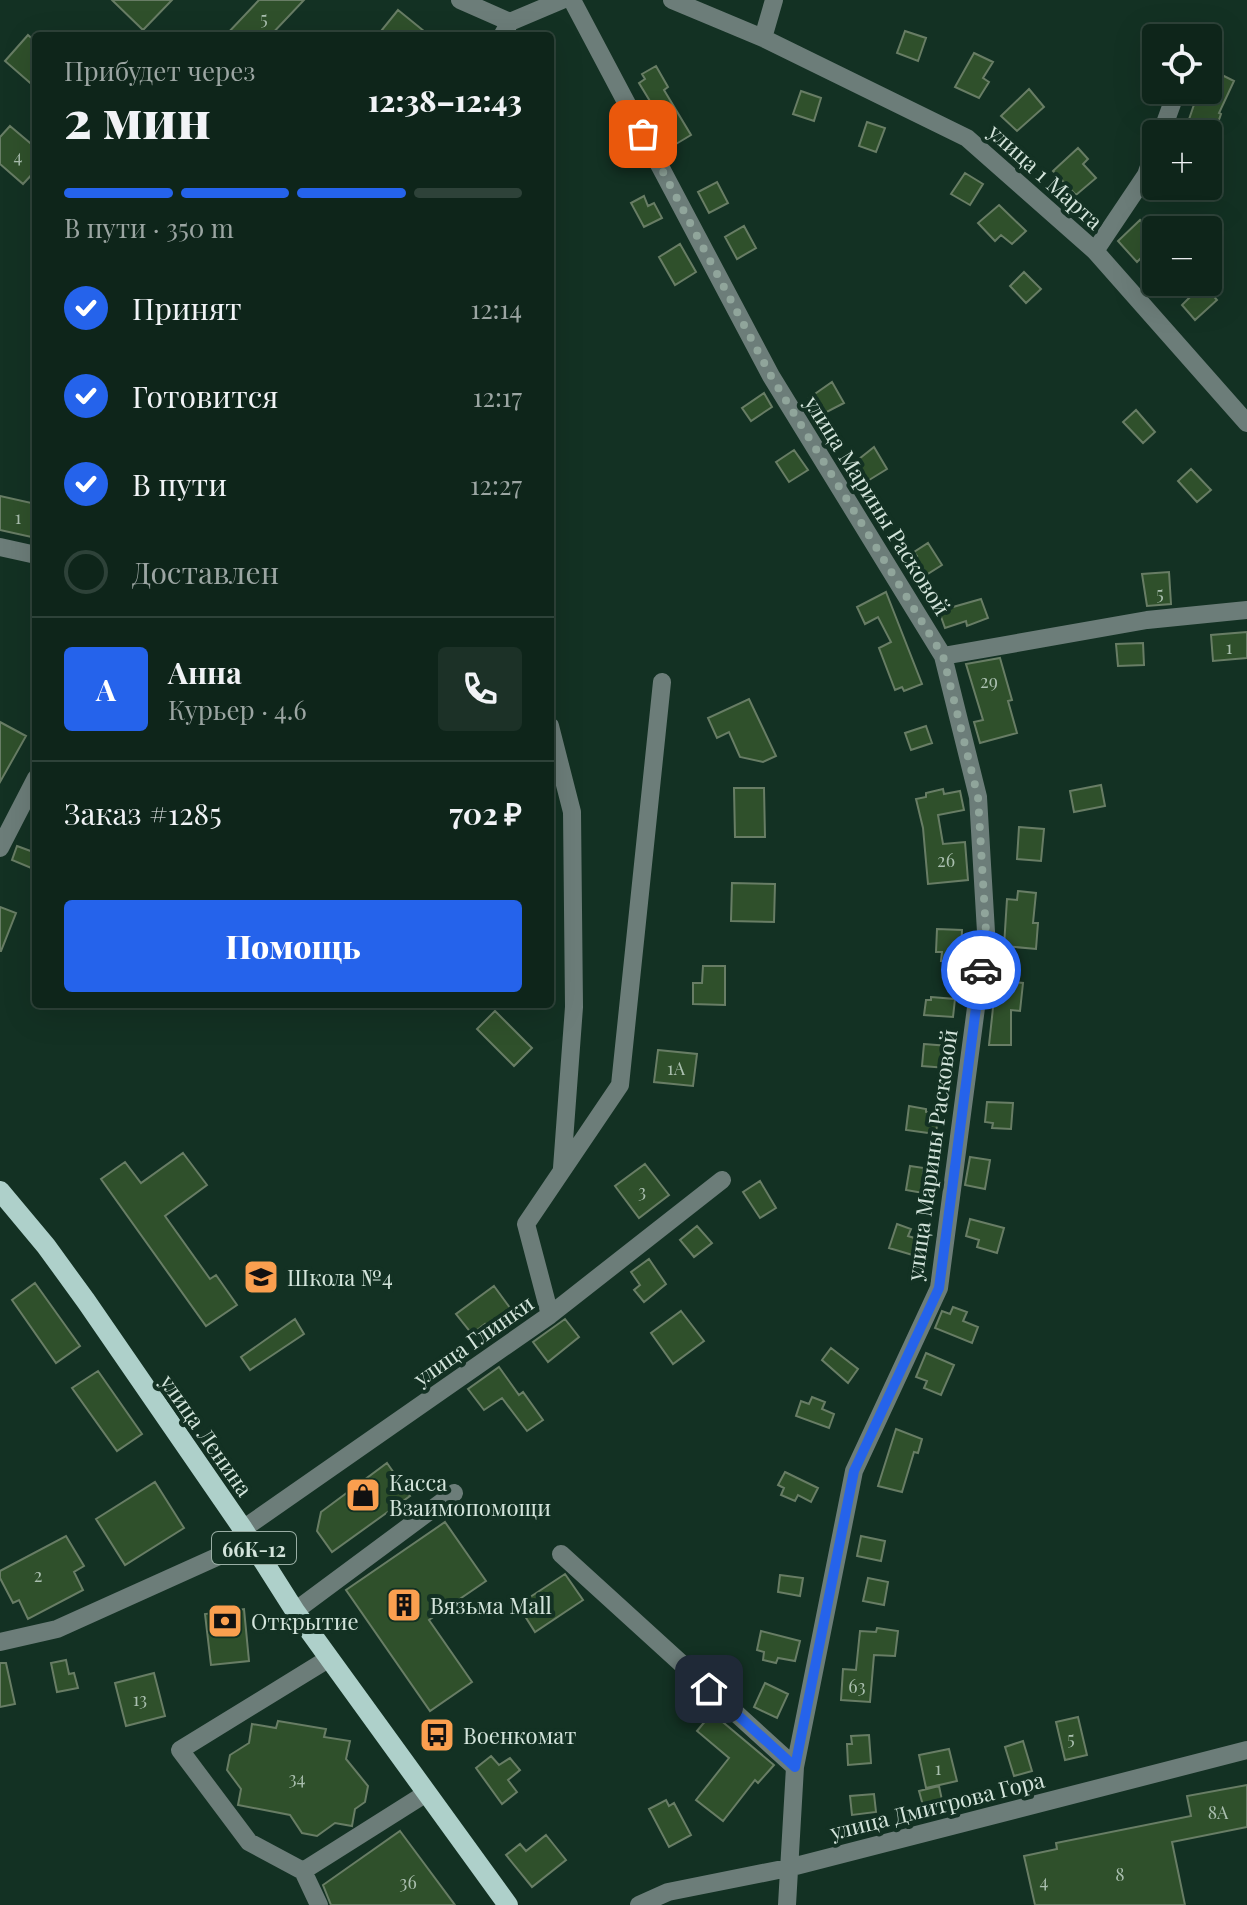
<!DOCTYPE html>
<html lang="ru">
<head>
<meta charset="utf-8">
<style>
	body { margin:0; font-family:"Playfair Display",serif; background:#1c3127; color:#f1f3f6; height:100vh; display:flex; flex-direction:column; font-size:30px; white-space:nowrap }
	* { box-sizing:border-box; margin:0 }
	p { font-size:26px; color:#9ba5a2 }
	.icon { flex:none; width:44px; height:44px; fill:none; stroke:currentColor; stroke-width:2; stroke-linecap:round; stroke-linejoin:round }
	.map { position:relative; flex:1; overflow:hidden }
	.panel { position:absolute; left:32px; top:32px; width:522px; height:976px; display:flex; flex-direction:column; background:#0e251a; border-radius:8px; box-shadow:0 8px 32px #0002,0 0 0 2px #2e4239 }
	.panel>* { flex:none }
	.buttons { position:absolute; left:1142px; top:24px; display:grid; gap:16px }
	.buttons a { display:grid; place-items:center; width:80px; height:80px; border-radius:8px; background:#0e251a; box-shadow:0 8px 32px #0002,0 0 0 2px #2e4239; font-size:40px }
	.pin { position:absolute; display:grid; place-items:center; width:68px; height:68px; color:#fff; margin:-34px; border-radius:16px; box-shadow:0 4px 12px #0006 }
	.courier { position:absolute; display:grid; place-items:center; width:80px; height:80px; margin:-40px; border:6px solid #2563eb; border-radius:50%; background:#fff; color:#222; box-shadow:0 2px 10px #0007 }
	.summary em { font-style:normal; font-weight:800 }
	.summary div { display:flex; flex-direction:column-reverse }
	.summary { display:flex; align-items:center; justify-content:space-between; height:136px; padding:0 32px }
	h1 { font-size:52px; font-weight:800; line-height:60px }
	.bar { display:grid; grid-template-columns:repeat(4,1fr); gap:12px 8px; align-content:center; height:96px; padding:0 32px }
	.bar i { height:10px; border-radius:6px; background:#2e4239 }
	.bar .current { background:#2563eb }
	.bar p { grid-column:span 4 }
	.line { display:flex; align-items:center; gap:20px; padding:0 32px; border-top:2px solid #2e4239 }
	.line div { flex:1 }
	.round { display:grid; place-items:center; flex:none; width:84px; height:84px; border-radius:8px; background:#1c3127 }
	ol { padding:0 32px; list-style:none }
	li { display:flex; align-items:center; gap:24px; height:88px }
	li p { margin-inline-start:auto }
	li .icon { padding:8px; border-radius:50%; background:#2563eb; color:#fff; stroke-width:4 }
	li:last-child { color:#9ba5a2 }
	li i { width:44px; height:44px; border:4px solid #2e4239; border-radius:50% }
	.button { display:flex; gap:16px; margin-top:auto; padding:16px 32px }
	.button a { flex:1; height:92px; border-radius:8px; background:#2563eb; color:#fff; font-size:32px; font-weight:800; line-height:92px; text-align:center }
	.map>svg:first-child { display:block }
</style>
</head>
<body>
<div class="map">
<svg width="1247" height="1905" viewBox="0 0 1247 1905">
	<rect width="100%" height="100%" fill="#133123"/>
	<path fill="#2f502b" stroke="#687d65" stroke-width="2" d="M112 0H172L143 30Z
		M259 0H304L270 36H225Z
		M398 10 430 36H377Z
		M905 31 926 38 918 61 897 53Z
		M28 35 36 42V88L5 61Z
		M974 53 993 62 983 78 989 82 979 98 955 87Z
		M656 66 668 87 664 90 691 135 676 144 639 83 645 79 642 74Z
		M1208 68 1234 81 1219 113 1221 114 1214 134H1184L1199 90H1208Z
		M1029 89 1044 107 1017 131 1001 116Z
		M801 91 821 98 814 121 793 114Z
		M867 122 885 128 876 152 859 146Z
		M10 126 36 148V170L23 184 0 164V137Z
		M1078 148 1088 159 1083 164 1096 178 1076 195 1053 171Z
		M965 173 983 184 970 205 951 194Z
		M717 182 728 203 709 213 698 192Z
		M644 196 648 206 654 203 662 218 644 227 631 203Z
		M999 205 1026 231 1012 244 1001 235 995 241 978 223Z
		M1140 220 1155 236 1146 244 1150 249 1137 262 1118 241Z
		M744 226 756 248 737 259 725 237Z
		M680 244 696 272 675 285 659 257Z
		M1024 272 1041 289 1026 303 1010 286Z
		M1195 282H1201L1217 300 1195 320 1182 305 1191 296 1185 291Z
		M832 382 844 403 819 416 809 398Z
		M764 393 772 407 751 421 742 408Z
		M1136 410 1155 432 1143 443 1123 422Z
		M874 447 887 469 861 485 849 467Z
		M794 450 808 470 789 482 776 462Z
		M1191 469 1211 490 1197 502 1178 481Z
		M0 496 36 504V538L0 530Z
		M928 543 942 565 918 580 907 562 917 556 914 552Z
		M1169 572 1171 604 1147 606 1142 574Z
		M886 592 922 684 904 691 902 687 895 690 879 648 891 642 878 617 865 624 857 607Z
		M981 599 988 618 967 626 966 621 945 628 939 611Z
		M1247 632V658L1213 661 1211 635Z
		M1143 643 1144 665 1118 666 1116 644Z
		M1000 658 1012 700 1008 701 1017 733 980 743 974 722 983 720 966 664Z
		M749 699 776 756 763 762 740 757 729 732 717 738 708 718Z
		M0 722 26 736 0 782Z
		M926 726 932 743 911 750 905 733Z
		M1101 785 1105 806 1074 812 1070 791Z
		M734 788H764L765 837H735Z
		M943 789 944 794 960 791 964 810 938 815 943 844 965 842 968 880 928 884 923 828 916 799 926 797V793Z
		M1019 827 1044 829 1041 861 1017 859Z
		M17 846 36 853V870L12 860Z
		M732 883 775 884 774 922 731 921Z
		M1018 891 1036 893 1033 923H1038L1036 949 1004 946 1007 899 1017 900Z
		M0 907 16 913 1 951H0Z
		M937 929 962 930 961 961H941L942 952H936Z
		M703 966H725V1005L693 1004V983H702Z
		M996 980 1023 983 1020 1011 1011 1010V1045H989Z
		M931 997 955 999 953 1017 924 1015 926 1000H931Z
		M495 1011 532 1048 514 1066 477 1029Z
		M924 1044 949 1046 947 1068 922 1066Z
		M658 1050 697 1054 693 1086 654 1082Z
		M987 1102 1013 1103 1011 1129 992 1128 993 1123 985 1122Z
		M909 1106 926 1109V1112L938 1114 936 1134 906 1130Z
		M183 1153 207 1185 165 1216 210 1279 216 1275 237 1305 206 1326 101 1179 125 1162 141 1183Z
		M970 1157 990 1160 985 1189 965 1185Z
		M645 1164 669 1195 639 1218 615 1186Z
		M910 1166 924 1168 923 1173 933 1174 929 1194 906 1190Z
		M760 1181 776 1208 760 1218 743 1192Z
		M970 1219 1004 1228 997 1253 977 1247 979 1240 966 1236Z
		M897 1224 911 1229 908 1236 921 1240 916 1256 889 1248Z
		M697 1226 712 1243 694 1257 680 1240Z
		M649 1259 666 1284 644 1302 634 1290 640 1285 631 1272Z
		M35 1283 80 1346 56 1363 12 1300Z
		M494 1286 513 1312 490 1330 485 1324 472 1334 456 1314Z
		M953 1307 967 1312 963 1321 978 1327 972 1343 935 1328 942 1311 950 1314Z
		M681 1311 704 1341 673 1364 651 1333Z
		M295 1319 304 1334 250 1370 241 1357Z
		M565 1319 579 1337 548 1362 533 1342Z
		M831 1348 858 1369 848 1383 822 1360Z
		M926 1353 954 1365 941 1395 924 1388 927 1381 916 1377Z
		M499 1367 519 1395 523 1392 543 1420 527 1431 502 1398 484 1410 468 1389Z
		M98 1371 142 1434 117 1451 72 1388Z
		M812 1397 825 1402 822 1409 834 1414 829 1428 796 1416 801 1401 809 1404Z
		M896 1429 922 1439 918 1453 914 1452 902 1492 878 1486Z
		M387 1463 410 1496 332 1552 317 1531 321 1512Z
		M785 1472 818 1488 811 1502 798 1495 795 1501 781 1495 784 1488 778 1485Z
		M155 1482 184 1528 125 1565 96 1519Z
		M445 1522 486 1581 429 1620 472 1682 430 1711 346 1590Z
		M66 1536 84 1566 74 1572 83 1590 28 1619 19 1600 13 1603 0 1578V1571Z
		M861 1536 885 1541 881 1561 857 1556Z
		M565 1574 583 1600 535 1632 518 1605Z
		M780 1575 803 1578 800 1596 778 1592Z
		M868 1578 888 1582 884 1605 863 1601Z
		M244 1609 249 1661 211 1665 205 1614Z
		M877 1628 898 1631 895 1656 874 1655 870 1702 841 1700 843 1669 856 1670 860 1631 876 1632Z
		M761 1631 800 1641 795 1661 778 1658 776 1663 763 1660 764 1652 757 1650Z
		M66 1660 69 1674 74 1673 78 1688 57 1692 51 1663Z
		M0 1663H6L15 1704 0 1707Z
		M154 1673 165 1716 126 1726 115 1683Z
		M765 1683 788 1694 777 1718 754 1707Z
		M712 1713 774 1765 758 1783 755 1780 723 1821 696 1800 729 1758 697 1731Z
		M1078 1717 1087 1755 1065 1760 1056 1722Z
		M278 1721 326 1729 324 1737 350 1741 346 1759 368 1786 365 1802 355 1809 352 1826 335 1823 317 1836 302 1833 290 1815 238 1805 241 1789 227 1770 230 1755 249 1743 252 1724 276 1728Z
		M869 1735 871 1763 848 1765 847 1744H852L851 1736Z
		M1023 1741 1032 1771 1014 1776 1005 1747Z
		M949 1749 957 1781 926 1788 919 1755Z
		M491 1756 499 1765 510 1758 520 1770 508 1780 517 1792 502 1804 476 1768Z
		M1247 1785V1827L1172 1842 1185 1905H1035L1024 1856 1057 1849 1056 1843 1191 1816 1187 1796Z
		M939 1786 943 1805 924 1809 919 1791Z
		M874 1794 876 1812 852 1815 850 1796Z
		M666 1800 669 1806 674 1803 691 1835 669 1847 649 1809Z
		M400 1831 455 1905H331L323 1885Z
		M546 1835 566 1860 532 1887 506 1855 520 1844 526 1851Z"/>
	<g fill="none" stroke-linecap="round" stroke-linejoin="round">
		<path stroke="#6c7d79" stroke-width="18" d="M460 0 510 22
			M572 0 771 376 943 656 978 797 986 932 939 1288 854 1471 795 1767 787 1905
			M672 0 763 38 967 138 1095 251 1247 423
			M502 36 510 22 562 0
			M763 38 774 0
			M1161 134 1177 90
			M1095 251 1146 175 1156 147
			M0 547 36 555
			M943 656 1147 620 1247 610
			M550 726 572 812 574 1007 562 1168
			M0 848 36 778
			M550 1315 526 1224 620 1085 662 682
			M243 1529 550 1315 722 1180
			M561 1554 795 1767
			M295 1611 454 1493
			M0 1642 57 1629 250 1542
			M303 1871 425 1794
			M319 1905 303 1871 249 1842 180 1750 328 1659
			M639 1905 668 1892 788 1868 1247 1750"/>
		<path stroke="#aed0ca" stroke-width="20" d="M0 1191 46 1246 86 1301 243 1529 295 1611 508 1905"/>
	</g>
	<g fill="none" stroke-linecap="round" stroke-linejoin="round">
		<path stroke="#90a59b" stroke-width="8" stroke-dasharray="0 14.4" d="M643 134 771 376 943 656 978 797 986 932 981 970"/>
		<path stroke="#2563eb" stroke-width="10" d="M709 1689 795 1767 854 1471 939 1288 981 970"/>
	</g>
	<defs>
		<symbol id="school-square" viewBox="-11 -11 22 22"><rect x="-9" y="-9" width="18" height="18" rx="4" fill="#fa9f4f" stroke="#133123"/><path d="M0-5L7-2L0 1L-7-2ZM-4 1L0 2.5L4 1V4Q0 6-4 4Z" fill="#111"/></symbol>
		<symbol id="shop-square" viewBox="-11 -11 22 22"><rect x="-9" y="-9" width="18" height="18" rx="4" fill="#fa9f4f" stroke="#133123"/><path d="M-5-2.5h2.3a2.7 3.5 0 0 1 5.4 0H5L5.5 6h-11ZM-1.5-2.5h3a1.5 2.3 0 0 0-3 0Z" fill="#111"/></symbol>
		<symbol id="building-square" viewBox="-11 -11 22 22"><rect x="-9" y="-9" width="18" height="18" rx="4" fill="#fa9f4f" stroke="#133123"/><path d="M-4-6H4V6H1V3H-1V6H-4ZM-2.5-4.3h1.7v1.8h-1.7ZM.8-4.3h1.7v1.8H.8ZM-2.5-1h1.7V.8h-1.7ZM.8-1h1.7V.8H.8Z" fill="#111"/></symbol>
		<symbol id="bank-square" viewBox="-11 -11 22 22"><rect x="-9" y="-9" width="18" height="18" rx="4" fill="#fa9f4f" stroke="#133123"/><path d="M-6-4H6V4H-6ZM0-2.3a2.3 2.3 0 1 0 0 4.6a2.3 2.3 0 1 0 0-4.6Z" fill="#111"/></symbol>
		<symbol id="bus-square" viewBox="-11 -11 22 22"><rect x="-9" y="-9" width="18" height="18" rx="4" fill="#fa9f4f" stroke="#133123"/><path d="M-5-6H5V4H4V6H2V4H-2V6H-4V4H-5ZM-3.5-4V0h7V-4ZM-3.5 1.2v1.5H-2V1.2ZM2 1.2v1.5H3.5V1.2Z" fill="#111"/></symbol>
	</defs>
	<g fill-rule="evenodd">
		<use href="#school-square" x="241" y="1257" width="40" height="40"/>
		<use href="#shop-square" x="343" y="1475" width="40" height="40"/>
		<use href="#building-square" x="384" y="1585" width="40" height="40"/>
		<use href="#bank-square" x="205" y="1601" width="40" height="40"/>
		<use href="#bus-square" x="417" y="1715" width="40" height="40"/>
	</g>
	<g text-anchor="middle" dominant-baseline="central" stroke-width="8" stroke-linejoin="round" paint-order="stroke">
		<g font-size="18" fill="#aabfaf">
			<text x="264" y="18">5</text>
			<text x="18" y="156">4</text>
			<text x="18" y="517">1</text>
			<text x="1160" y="593">5</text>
			<text x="1229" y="647">1</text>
			<text x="989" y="681">29</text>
			<text x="946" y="860">26</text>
			<text x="676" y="1068">1А</text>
			<text x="642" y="1191">3</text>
			<text x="38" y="1575">2</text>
			<text x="857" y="1686">63</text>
			<text x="140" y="1699">13</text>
			<text x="1071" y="1738">5</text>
			<text x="938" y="1768">1</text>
			<text x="297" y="1778">34</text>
			<text x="1218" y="1812">8А</text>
			<text x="1120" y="1874">8</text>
			<text x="1044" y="1881">4</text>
			<text x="408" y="1882">36</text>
		</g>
		<rect fill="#133123" stroke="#99aea4" stroke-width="2" x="212" y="1532" width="84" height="32" rx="6"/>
		<g font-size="20" font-weight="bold" fill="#d3e4db">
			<text x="254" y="1548">66К-12</text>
		</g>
		<g font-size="22" fill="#d3e4db" stroke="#133123">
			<text transform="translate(1046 176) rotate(42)">улица 1 Марта</text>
			<text transform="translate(878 505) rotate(58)">улица Марины Расковой</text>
			<text transform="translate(931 1155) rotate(-82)">улица Марины Расковой</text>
			<text transform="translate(473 1340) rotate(-35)">улица Глинки</text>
			<text transform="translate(207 1435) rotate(55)">улица Ленина</text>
			<text transform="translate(937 1805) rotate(-14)">улица Дмитрова Гора</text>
		</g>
		<g font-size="22" fill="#d3e4db" stroke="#133123" text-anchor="start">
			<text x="287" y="1277">Школа №4</text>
			<text x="389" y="1482">Касса<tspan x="389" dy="25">Взаимопомощи</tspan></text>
			<text x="430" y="1605">Вязьма Mall</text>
			<text x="251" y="1621">Открытие</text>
			<text x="463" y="1735">Военкомат</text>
		</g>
	</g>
</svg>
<div class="buttons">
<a><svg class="icon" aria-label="locate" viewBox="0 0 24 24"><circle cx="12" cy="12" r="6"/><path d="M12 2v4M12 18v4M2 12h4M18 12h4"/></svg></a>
<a>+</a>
<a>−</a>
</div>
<div class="pin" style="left:643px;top:134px;background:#ea580c"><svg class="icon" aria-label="bag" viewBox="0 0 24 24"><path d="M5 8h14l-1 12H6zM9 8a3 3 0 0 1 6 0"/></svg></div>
<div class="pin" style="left:709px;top:1689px;background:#1f2937"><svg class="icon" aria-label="home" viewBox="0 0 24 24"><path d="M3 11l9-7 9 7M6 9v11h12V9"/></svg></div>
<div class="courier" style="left:981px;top:970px"><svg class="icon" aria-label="car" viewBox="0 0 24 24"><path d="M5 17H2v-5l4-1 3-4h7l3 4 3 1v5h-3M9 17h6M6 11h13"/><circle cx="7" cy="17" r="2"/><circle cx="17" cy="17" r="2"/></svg></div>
<section class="panel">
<div class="summary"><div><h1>2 мин</h1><p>Прибудет через</p></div><em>12:38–12:43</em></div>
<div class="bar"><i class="current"></i><i class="current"></i><i class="current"></i><i></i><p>В пути · 350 m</p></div>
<ol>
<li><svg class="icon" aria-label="check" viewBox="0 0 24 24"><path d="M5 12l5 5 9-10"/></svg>Принят<p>12:14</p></li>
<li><svg class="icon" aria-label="check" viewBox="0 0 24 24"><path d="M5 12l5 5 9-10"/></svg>Готовится<p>12:17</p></li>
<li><svg class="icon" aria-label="check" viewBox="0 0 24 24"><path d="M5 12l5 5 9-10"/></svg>В пути<p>12:27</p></li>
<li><i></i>Доставлен</li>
</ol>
<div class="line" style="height:144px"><b class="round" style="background:#2563eb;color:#fff">А</b><div><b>Анна</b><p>Курьер · 4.6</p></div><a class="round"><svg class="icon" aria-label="phone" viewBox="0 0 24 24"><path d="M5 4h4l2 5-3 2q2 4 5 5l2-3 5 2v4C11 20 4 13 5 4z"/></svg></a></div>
<div class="line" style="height:104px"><div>Заказ #1285</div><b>702 ₽</b></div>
<div class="button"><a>Помощь</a></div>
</section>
</div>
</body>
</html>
